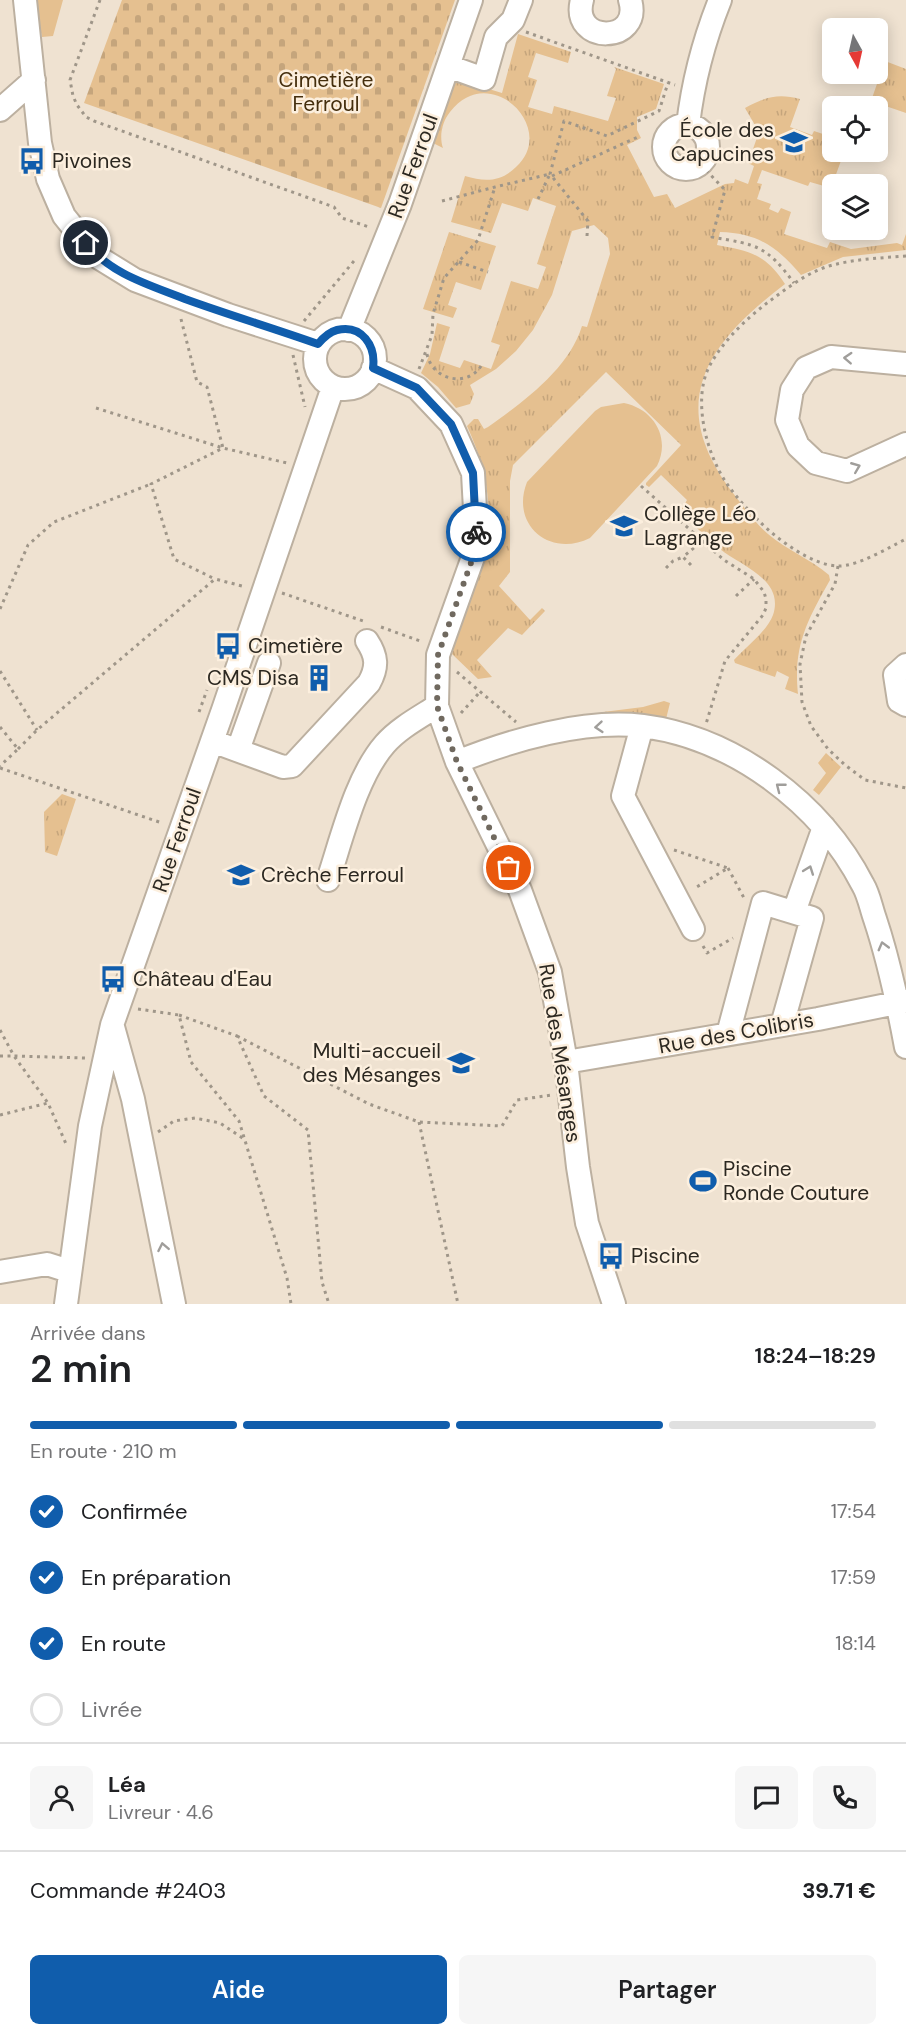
<!DOCTYPE html>
<html lang="fr">
<head>
<meta charset="utf-8">
<style>
	body { margin:0; font-family:"DM Sans",sans-serif; background:#f6f6f6; color:#202124; height:100vh; display:flex; flex-direction:column; font-size:22px; white-space:nowrap }
	* { box-sizing:border-box; margin:0 }
	p { font-size:20px; color:#757577 }
	.icon { flex:none; width:33px; height:33px; fill:none; stroke:currentColor; stroke-width:2; stroke-linecap:round; stroke-linejoin:round }
	.map { position:relative; height:1304px; overflow:hidden }
	.panel { display:flex; flex-direction:column; background:#fff; flex:1 }
	.panel>* { flex:none }
	.needle { width:39px; rotate:172deg }
	.controls { position:absolute; left:822px; top:18px; display:grid; gap:12px }
	.controls a { display:grid; place-items:center; width:66px; height:66px; border-radius:9px; background:#fff; box-shadow:0 3px 15px #0003; font-size:30px }
	.pin { position:absolute; display:grid; place-items:center; width:51px; height:51px; color:#fff; margin:-26px; border:3px solid #fff; border-radius:50%; box-shadow:0 2px 6px #0007 }
	.courier { position:absolute; display:grid; place-items:center; width:60px; height:60px; margin:-30px; border:4px solid #105dac; border-radius:50%; background:#fff; color:#222; box-shadow:0 2px 8px #0007 }
	.headline em { font-style:normal; font-weight:600 }
	.headline div { display:flex; flex-direction:column-reverse }
	.headline { display:flex; align-items:center; justify-content:space-between; height:102px; padding:0 30px }
	h1 { font-size:39px; font-weight:600; line-height:45px }
	.bar { display:grid; grid-template-columns:repeat(4,1fr); gap:9px 6px; align-content:center; height:72px; padding:0 30px }
	.bar i { height:8px; border-radius:4px; background:#e0e0e0 }
	.bar .selected { background:#105dac }
	.bar p { grid-column:span 4 }
	.line { display:flex; align-items:center; gap:15px; padding:0 30px; border-top:2px solid #e0e0e0 }
	.line div { flex:1 }
	.round { display:grid; place-items:center; flex:none; width:63px; height:63px; border-radius:9px; background:#f6f6f6 }
	ol { padding:0 30px; list-style:none }
	li { display:flex; align-items:center; gap:18px; height:66px }
	li p { margin-inline-start:auto }
	li .icon { padding:6px; border-radius:50%; background:#105dac; color:#fff; stroke-width:4 }
	li:last-child { color:#757577 }
	li i { width:33px; height:33px; border:3px solid #e0e0e0; border-radius:50% }
	.action { display:flex; gap:12px; margin-top:auto; padding:12px 30px }
	.action a { flex:1; height:69px; border-radius:9px; background:#105dac; color:#fff; font-size:24px; font-weight:600; line-height:69px; text-align:center }
	.action a+a { background:#f6f6f6; color:#202124 }
	.map>svg:first-child { display:block }
</style>
</head>
<body>
<div class="map">
<svg width="906" height="1304" viewBox="0 0 906 1304">
	<defs>
		<pattern id="grass-tufts" width="24" height="20" patternUnits="userSpaceOnUse" patternTransform="scale(1.5)"><rect width="24" height="20" fill="#e5c090"/><path d="M3 7l-1-3M5 7V3M7 7l1-3M15 17l-1-3M17 17v-4M19 17l1-3" fill="none" stroke="#c5a57c"/></pattern>
		<pattern id="cemetery-stones" width="16" height="16" patternUnits="userSpaceOnUse" patternTransform="scale(1.5)"><rect width="16" height="16" fill="#e5c090"/><path d="M2 7V4a2 2 0 0 1 4 0v3zM10 15v-3a2 2 0 0 1 4 0v3z" fill="#c5a57c"/></pattern>
	</defs>
	<rect width="100%" height="100%" fill="#efe2d1"/>
	<path fill="url(#grass-tufts)" d="M518 34 571 52 568 63 536 53 528 77 537 80 528 107 552 114 554 106 608 121 616 98 607 96 616 69 614 67 664 84 656 109 637 117V130L641 138 627 145 654 197 667 194 675 208 725 184 734 183 735 179 748 184 754 166 748 163 759 132 745 108C765 97 778 93 800 99L790 127 812 135 814 131 832 137V152H839L838 157 842 158 831 188 810 182 808 186 762 170 757 183 762 184 757 199 771 204 769 209 778 213 781 208 791 212 784 234 827 248 830 242 851 249 897 243 902 245 906 234V250L843 257 801 275C777 247 758 233 720 232L717 245C749 251 766 254 785 284 707 343 664 403 733 493 744 507 755 523 768 534 787 550 810 559 829 575L830 580C807 621 793 646 798 694L785 689 789 677 777 671 775 677 735 663 734 660C745 648 768 630 773 615 785 579 739 565 720 549 707 538 695 526 683 515L681 510 687 500 661 475 649 487 646 485V483L681 445 606 372 513 465 510 481V572L499 586 530 620 542 608 545 611 522 635 508 628 477 660 492 677 478 679 452 654C459 625 472 599 480 570 495 517 490 476 467 426L474 419H478L484 429 488 427C523 402 569 369 582 326L587 327 610 254 608 238 594 225 572 231 552 295 533 330 516 351 496 369 470 385 474 394 470 404 456 408 438 387 421 373 430 354 437 323 450 327 439 361 460 368 464 360 491 369 500 345 491 342 511 281 538 289 546 267 537 264 556 206 533 198 528 211 502 203 491 233 451 222 465 176C485 182 501 182 516 167 559 128 489 60 450 112 442 122 439 136 443 148L433 143 456 79 502 93Z
		M885 61 906 69V113L871 101Z
		M449 232 496 246 481 290 456 282 448 305 457 308 453 318 423 309Z
		M664 701 670 703 666 719 641 714 603 712 643 707Z
		M826 753 841 767 819 795 813 790 826 773 818 763Z
		M62 794 76 799 57 856 45 852 44 812Z"/>
	<path fill="url(#cemetery-stones)" d="M122 0H455L381 208 84 103Z"/>
	<path fill="#e5c090" d="M34 0H63L53 36 42 37Z
		M624 403C654 409 671 438 657 466L590 538C550 558 510 525 527 482L595 411 601 407Z"/>
	<g fill="none" stroke-linecap="round" stroke-linejoin="round">
		<defs>
			<path id="minor" d="M25 0 40 143 48 179 64 216 96 256 135 280 228 315 318 344
				M582 0C570 45 643 44 630 0
				M448 66 484 79 496 37 513 20 521 0
				M0 110 34 80
				M664 147a22 22 0 1 1 44 0a22 22 0 1 1-44 0Z
				M688 125C693 82 704 40 720 0
				M315 359a30 30 0 1 1 60 0a30 30 0 1 1-60 0Z
				M349 330 400 204 471 0
				M906 364 831 357 806 368 792 390 787 420 798 446 816 463 847 471 906 444
				M373 368 417 388 451 424 473 473 477 546 438 655 437 706 457 762 520 890 550 972 566 1062 578 1167 587 1223 614 1304
				M906 665 895 675 899 701 906 705
				M642 726 623 796 693 929
				M212 741 283 767 292 766 369 683C378 667 377 656 367 641
				M238 750 269 663
				M457 762C511 740 584 719 643 726 734 738 821 803 863 885 869 895 871 908 875 919 889 961 898 1004 906 1047
				M328 880C342 838 356 777 385 744 399 728 420 717 437 706
				M794 912 824 827
				M113 1027 133 1099 174 1304
				M728 1034 763 903 812 918 782 1025
				M566 1062 818 1019 906 1001
				M0 1272 47 1264 69 1271
				M66 1304 90 1126 112 1025 223 710 333 387"/>
		</defs>
		<use href="#minor" stroke="#bcb0a0" stroke-width="26"/>
		<path stroke="#9f9689" stroke-width="3" stroke-dasharray="3 4.5" stroke-linecap="butt" d="M100 0 70 80 73 96 77 105 86 117 94 121 334 207 342 218 369 227
			M526 32 675 85
			M701 165 725 190 712 237C757 245 766 245 794 283
			M552 176 640 136
			M538 199 550 174
			M442 201 495 187 550 174
			M587 236 588 221 550 174 564 121 607 136 659 111 668 83
			M906 256C880 258 854 259 829 266 806 273 786 289 767 303 745 320 722 342 709 367 692 401 707 455 727 484 737 498 749 511 760 522 778 540 813 566 839 566 858 566 888 548 906 539
			M459 262 488 272
			M181 319 197 382 207 387 223 448 151 484 174 559 215 579
			M304 321 354 261
			M427 354C432 380 467 388 481 366
			M293 355 305 407
			M419 369 432 335 433 314 444 278 478 240 495 187
			M96 408 223 448 287 463
			M641 486 724 560 754 579 764 592 766 599V608L763 615 725 661 706 724
			M691 565 683 557 702 541
			M838 566 835 584 806 636 800 664 802 702 811 726 828 749 845 765 865 780 906 788
			M666 568 673 561 683 557
			M282 593 363 621
			M736 596 754 579
			M0 609 28 545 54 522 151 484
			M381 627 423 642
			M0 671 37 730
			M457 672 516 722
			M199 712 207 690
			M461 713 480 692
			M0 727 18 749 0 766
			M18 749 37 730 215 579 246 587
			M0 768 162 823
			M674 850 728 868 695 888
			M728 868 744 898
			M703 946 707 953 733 938
			M138 1009 179 1015 191 1062 239 1121 287 1278 291 1304
			M179 1015 237 1036 264 1096 308 1130 322 1282 329 1304
			M0 1030 14 1056 85 1058
			M237 1036 369 1104 419 1122 502 1126 517 1100 552 1095
			M0 1056H14L48 1103
			M0 1115 48 1103 67 1146
			M419 1122 458 1304
			M158 1132 174 1121 195 1118 220 1123 244 1139"/>
		<use href="#minor" stroke="#fff" stroke-width="22"/>
	</g>
	<defs><path id="oneway-chevron" d="M-2-3.5L2.5 0L-2 3.5" fill="none" stroke-width="1.6" stroke-linecap="round" stroke-linejoin="round" transform="scale(1.5)"/></defs>
	<g stroke="#a09e9b">
		<use href="#oneway-chevron" transform="translate(848 358) rotate(-177)"/>
		<use href="#oneway-chevron" transform="translate(856 467) rotate(-22)"/>
		<use href="#oneway-chevron" transform="translate(599 727) rotate(175)"/>
		<use href="#oneway-chevron" transform="translate(780 787) rotate(-142)"/>
		<use href="#oneway-chevron" transform="translate(809 870) rotate(-70)"/>
		<use href="#oneway-chevron" transform="translate(883 946) rotate(-105)"/>
		<use href="#oneway-chevron" transform="translate(163 1247) rotate(-101)"/>
	</g>
	<g fill="none" stroke-linecap="round" stroke-linejoin="round">
		<path stroke="#70695f" stroke-width="6" stroke-dasharray="0 10.8" d="M476 532 477 546 438 655 437 706 457 762 509 868"/>
		<path stroke="#105dac" stroke-width="8" d="M86 243C110 274 150 285 185 299 229 315 273 328 318 344 323 338 329 332 337 330 362 324 376 346 373 368L417 388 451 424 473 473 476 532"/>
	</g>
	<defs>
		<symbol id="school-bare" viewBox="-9 -9 18 18"><path d="M0-5L7-2L0 1L-7-2ZM-4 1L0 2.5L4 1V4Q0 6-4 4Z" fill="#105dac" stroke="#fcefde" stroke-width="2.5" paint-order="stroke"/></symbol>
		<symbol id="bus-bare" viewBox="-9 -9 18 18"><path d="M-5-6H5V4H4V6H2V4H-2V6H-4V4H-5ZM-3.5-4V0h7V-4ZM-3.5 1.2v1.5H-2V1.2ZM2 1.2v1.5H3.5V1.2Z" fill="#105dac" stroke="#fcefde" stroke-width="2.5" paint-order="stroke"/></symbol>
		<symbol id="building-bare" viewBox="-9 -9 18 18"><path d="M-4-6H4V6H1V3H-1V6H-4ZM-2.5-4.3h1.7v1.8h-1.7ZM.8-4.3h1.7v1.8H.8ZM-2.5-1h1.7V.8h-1.7ZM.8-1h1.7V.8H.8Z" fill="#105dac" stroke="#fcefde" stroke-width="2.5" paint-order="stroke"/></symbol>
		<symbol id="stadium-bare" viewBox="-9 -9 18 18"><path d="M0-5a6.5 5 0 1 0 0 10a6.5 5 0 1 0 0-10ZM-3.5-1.8h7v3.6h-7Z" fill="#105dac" stroke="#fcefde" stroke-width="2.5" paint-order="stroke"/></symbol>
	</defs>
	<g fill-rule="evenodd">
		<use href="#school-bare" x="775" y="123" width="38" height="38"/>
		<use href="#bus-bare" x="13" y="142" width="38" height="38"/>
		<use href="#school-bare" x="605" y="507" width="38" height="38"/>
		<use href="#bus-bare" x="209" y="627" width="38" height="38"/>
		<use href="#building-bare" x="300" y="659" width="38" height="38"/>
		<use href="#school-bare" x="222" y="856" width="38" height="38"/>
		<use href="#bus-bare" x="94" y="960" width="38" height="38"/>
		<use href="#school-bare" x="442" y="1044" width="38" height="38"/>
		<use href="#stadium-bare" x="684" y="1162" width="38" height="38"/>
		<use href="#bus-bare" x="592" y="1237" width="38" height="38"/>
	</g>
	<g text-anchor="middle" dominant-baseline="central" stroke-width="5" stroke-linejoin="round" paint-order="stroke">
		<g font-size="21" fill="#442e0d" stroke="#fcefde">
			<text x="326" y="80">Cimetière<tspan x="326" dy="24">Ferroul</tspan></text>
		</g>
		<g font-size="21" fill="#2c2821" stroke="#fcefde" text-anchor="start">
			<text x="774" y="130" text-anchor="end">École des<tspan x="774" dy="24">Capucines</tspan></text>
			<text x="52" y="161">Pivoines</text>
			<text x="644" y="514">Collège Léo<tspan x="644" dy="24">Lagrange</tspan></text>
			<text x="248" y="646">Cimetière</text>
			<text x="299" y="678" text-anchor="end">CMS Disa</text>
			<text x="261" y="875">Crèche Ferroul</text>
			<text x="133" y="979">Château d'Eau</text>
			<text x="441" y="1051" text-anchor="end">Multi-accueil<tspan x="441" dy="24">des Mésanges</tspan></text>
			<text x="723" y="1169">Piscine<tspan x="723" dy="24">Ronde Couture</tspan></text>
			<text x="631" y="1256">Piscine</text>
		</g>
		<g font-size="21" fill="#2c2821" stroke="#fcefde">
			<text transform="translate(413 166) rotate(-70)">Rue Ferroul</text>
			<text transform="translate(177 840) rotate(-71)">Rue Ferroul</text>
			<text transform="translate(736 1033) rotate(-10)">Rue des Colibris</text>
			<text transform="translate(560 1053) rotate(81)">Rue des Mésanges</text>
		</g>
	</g>
</svg>
<div class="controls">
<a><svg class="needle" viewBox="-14 -14 28 28"><path d="M0-13l5 13h-10z" fill="#e53935"/><path d="M0 13l5-13h-10z" fill="#757577"/></svg></a>
<a><svg class="icon" aria-label="locate" viewBox="0 0 24 24"><circle cx="12" cy="12" r="6"/><path d="M12 2v4M12 18v4M2 12h4M18 12h4"/></svg></a>
<a><svg class="icon" aria-label="layers" viewBox="0 0 24 24"><path d="M12 4l9 5-9 5-9-5zM3 14l9 5 9-5"/></svg></a>
</div>
<div class="pin" style="left:509px;top:868px;background:#ea580c"><svg class="icon" aria-label="bag" viewBox="0 0 24 24"><path d="M5 8h14l-1 12H6zM9 8a3 3 0 0 1 6 0"/></svg></div>
<div class="pin" style="left:86px;top:243px;background:#1f2937"><svg class="icon" aria-label="home" viewBox="0 0 24 24"><path d="M3 11l9-7 9 7M6 9v11h12V9"/></svg></div>
<div class="courier" style="left:476px;top:532px"><svg class="icon" aria-label="bike" viewBox="0 0 24 24"><circle cx="6" cy="16" r="4"/><circle cx="18" cy="16" r="4"/><path d="M6 16l4-8h5l3 8M10 8l3 8H6M13 5h3"/></svg></div>
</div>
<section class="panel">
<div class="headline"><div><h1>2 min</h1><p>Arrivée dans</p></div><em>18:24–18:29</em></div>
<div class="bar"><i class="selected"></i><i class="selected"></i><i class="selected"></i><i></i><p>En route · 210 m</p></div>
<ol>
<li><svg class="icon" aria-label="check" viewBox="0 0 24 24"><path d="M5 12l5 5 9-10"/></svg>Confirmée<p>17:54</p></li>
<li><svg class="icon" aria-label="check" viewBox="0 0 24 24"><path d="M5 12l5 5 9-10"/></svg>En préparation<p>17:59</p></li>
<li><svg class="icon" aria-label="check" viewBox="0 0 24 24"><path d="M5 12l5 5 9-10"/></svg>En route<p>18:14</p></li>
<li><i></i>Livrée</li>
</ol>
<div class="line" style="height:108px"><a class="round"><svg class="icon" aria-label="person" viewBox="0 0 24 24"><circle cx="12" cy="8" r="4"/><path d="M4 21q1-7 8-7t8 7"/></svg></a><div><b>Léa</b><p>Livreur · 4.6</p></div><a class="round"><svg class="icon" aria-label="chat" viewBox="0 0 24 24"><path d="M4 5h16v11H9l-5 4z"/></svg></a><a class="round"><svg class="icon" aria-label="phone" viewBox="0 0 24 24"><path d="M5 4h4l2 5-3 2q2 4 5 5l2-3 5 2v4C11 20 4 13 5 4z"/></svg></a></div>
<div class="line" style="height:78px"><div>Commande #2403</div><b>39.71 €</b></div>
<div class="action"><a>Aide</a><a>Partager</a></div>
</section>
</body>
</html>
